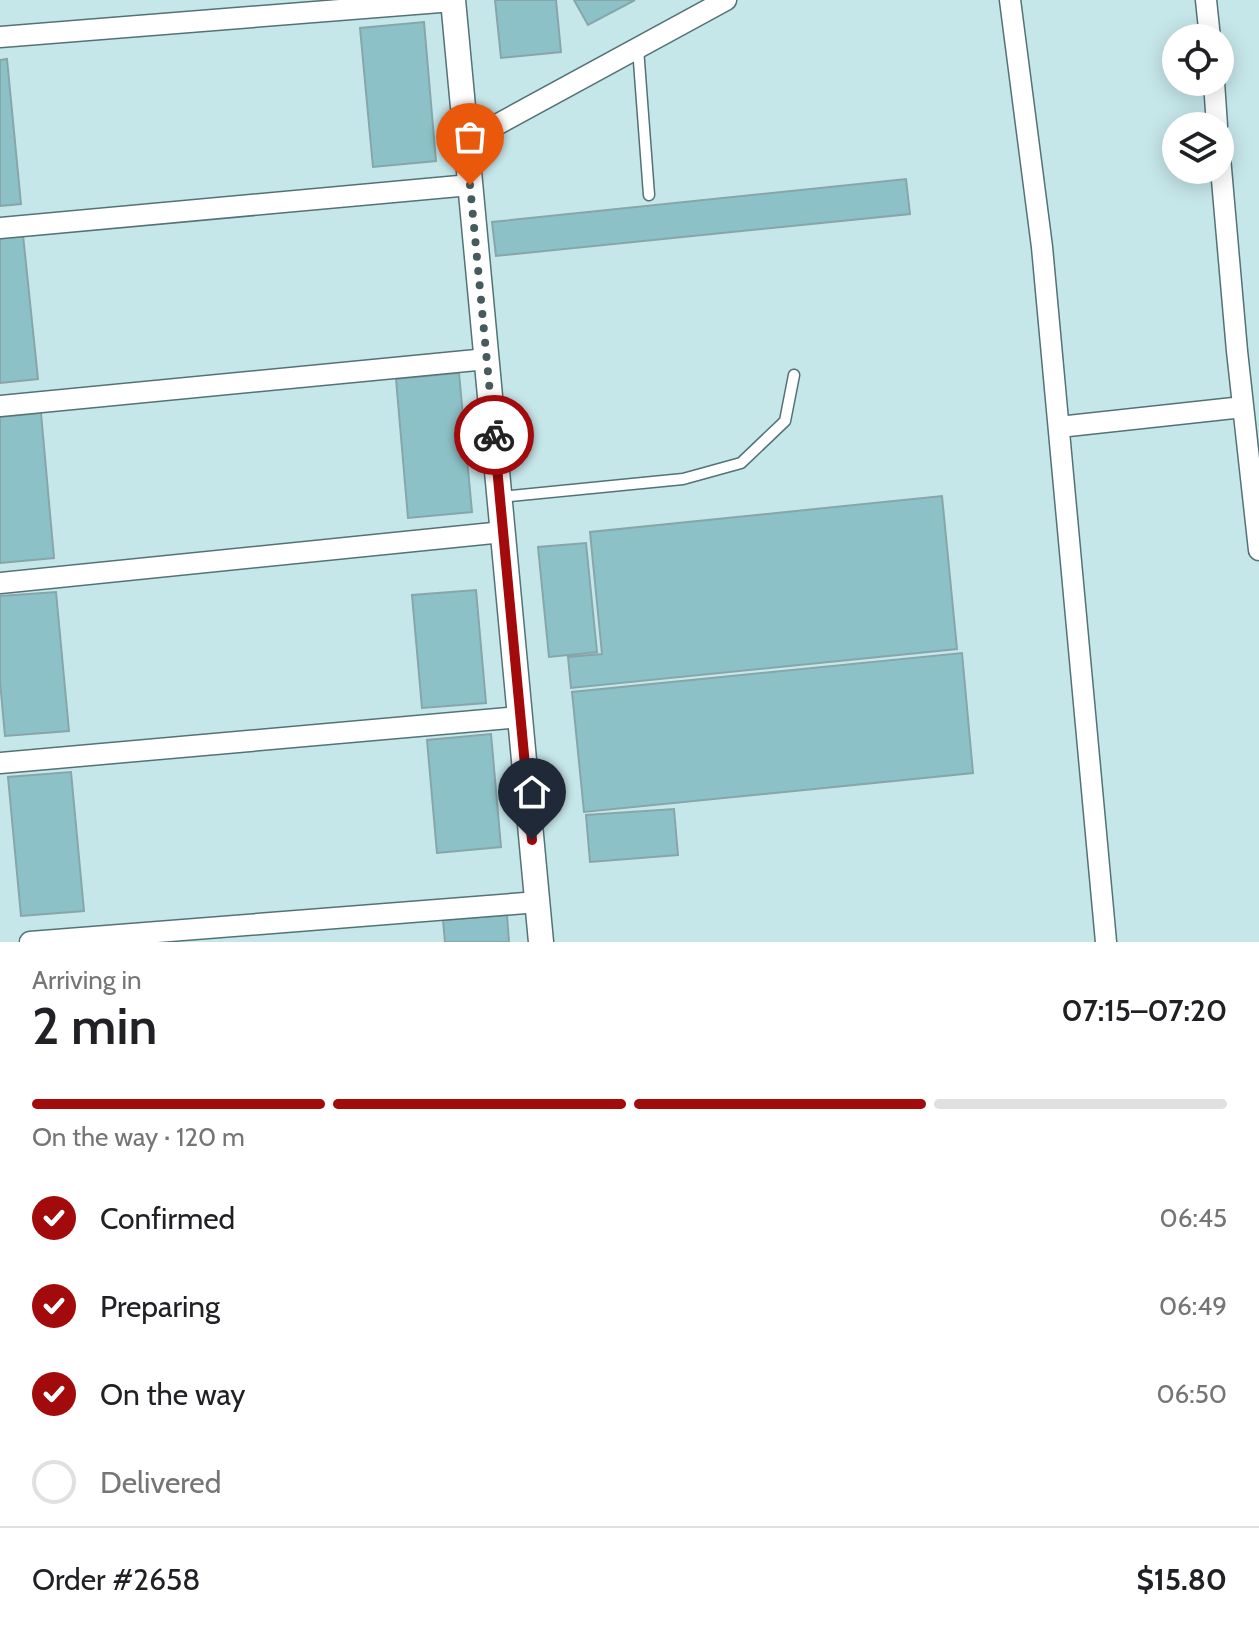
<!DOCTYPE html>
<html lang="en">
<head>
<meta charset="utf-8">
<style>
	body { margin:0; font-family:Cabin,sans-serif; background:#f6f6f6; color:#202124; height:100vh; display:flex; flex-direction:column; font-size:30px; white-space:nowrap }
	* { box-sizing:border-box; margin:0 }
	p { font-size:26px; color:#757577 }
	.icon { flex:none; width:44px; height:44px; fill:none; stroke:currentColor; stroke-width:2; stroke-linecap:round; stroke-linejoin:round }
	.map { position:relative; height:942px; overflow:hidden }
	.details { display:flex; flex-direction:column; background:#fff; flex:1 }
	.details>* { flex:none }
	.controls { position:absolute; left:1162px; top:24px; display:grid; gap:16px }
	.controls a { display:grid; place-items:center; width:72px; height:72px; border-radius:50%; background:#fff; box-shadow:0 4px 20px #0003; font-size:40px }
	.pin { position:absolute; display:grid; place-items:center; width:68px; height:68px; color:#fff; margin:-82px -34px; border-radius:50% 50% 50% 0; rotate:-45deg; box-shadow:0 0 8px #0007 }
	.pin .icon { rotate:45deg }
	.courier { position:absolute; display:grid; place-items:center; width:80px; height:80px; margin:-40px; border:6px solid #a30a0c; border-radius:50%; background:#fff; color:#222; box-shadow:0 2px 10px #0007 }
	.overview em { font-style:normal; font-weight:600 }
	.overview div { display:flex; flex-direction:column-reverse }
	.overview { display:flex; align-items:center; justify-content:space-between; height:136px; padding:0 32px }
	h1 { font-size:52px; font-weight:600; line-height:60px }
	.bar { display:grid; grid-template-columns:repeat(4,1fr); gap:12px 8px; align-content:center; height:96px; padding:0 32px }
	.bar i { height:10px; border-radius:6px; background:#e0e0e0 }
	.bar .current { background:#a30a0c }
	.bar p { grid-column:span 4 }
	.line { display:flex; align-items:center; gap:20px; padding:0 32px; border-top:2px solid #e0e0e0 }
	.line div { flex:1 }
	ol { padding:0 32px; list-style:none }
	li { display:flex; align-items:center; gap:24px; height:88px }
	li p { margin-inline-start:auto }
	li .icon { padding:8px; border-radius:50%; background:#a30a0c; color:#fff; stroke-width:4 }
	li:last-child { color:#757577 }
	li i { width:44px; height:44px; border:4px solid #e0e0e0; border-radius:50% }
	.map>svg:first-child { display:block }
</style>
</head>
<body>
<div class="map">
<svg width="1259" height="942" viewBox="0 0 1259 942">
	<rect width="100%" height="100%" fill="#c6e7ea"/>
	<path fill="#8cc2c7" stroke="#87a6a9" stroke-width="2" d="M495 0H556L561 52 501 58Z
		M574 0H635L588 25Z
		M424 22 436 161 373 167 360 28Z
		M7 59 21 204 0 206V60Z
		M906 179 910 214 496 256 492 222Z
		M23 235 38 379 0 383V238Z
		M459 373 472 512 408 518 396 379Z
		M41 413 54 558 0 563V417Z
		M942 496 957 649 571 688 568 657 602 654 590 532Z
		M586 543 597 652 549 657 538 547Z
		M476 590 486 703 422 708 412 595Z
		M56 592 69 731 5 736 0 681V596Z
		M962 653 973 773 584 812 572 692Z
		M491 734 501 847 437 853 427 740Z
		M71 772 84 911 21 916 8 777Z
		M674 809 678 855 590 862 586 815Z
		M507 915 509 942H445L443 920Z"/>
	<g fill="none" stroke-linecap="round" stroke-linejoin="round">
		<defs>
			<path id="service" d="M638 48 649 195
				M500 497 683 479 741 463 785 421 794 375"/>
			<path id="minor" d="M1010 0 1042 247 1106 942
				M1206 0 1210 38
				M0 37 453 1
				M1214 82 1217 126
				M467 141 726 0
				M1220 157 1237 351 1259 550
				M0 228 470 185
				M0 406 487 359
				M1059 427 1243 407
				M0 583 503 532
				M0 763 520 717
				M30 942 538 902"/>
			<path id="tertiary" d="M453 0 541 942"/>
		</defs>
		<use href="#service" stroke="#547275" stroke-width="13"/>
		<use href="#minor" stroke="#547275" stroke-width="23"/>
		<use href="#tertiary" stroke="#547275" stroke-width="27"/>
		<use href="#service" stroke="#fff" stroke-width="10"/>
		<use href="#minor" stroke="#fff" stroke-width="20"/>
		<use href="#tertiary" stroke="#fff" stroke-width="24"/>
	</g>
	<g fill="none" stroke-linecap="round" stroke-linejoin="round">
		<path stroke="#485b5c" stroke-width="8" stroke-dasharray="0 14.4" d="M470 185 494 435"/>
		<path stroke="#a30a0c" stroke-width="10" d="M494 435 532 840"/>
	</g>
</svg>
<div class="controls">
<a><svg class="icon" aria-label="locate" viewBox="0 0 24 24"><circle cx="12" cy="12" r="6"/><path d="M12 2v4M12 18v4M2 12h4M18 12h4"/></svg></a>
<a><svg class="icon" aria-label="layers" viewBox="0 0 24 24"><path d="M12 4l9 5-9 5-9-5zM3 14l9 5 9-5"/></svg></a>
</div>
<div class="pin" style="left:470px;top:185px;background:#ea580c"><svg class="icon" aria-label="bag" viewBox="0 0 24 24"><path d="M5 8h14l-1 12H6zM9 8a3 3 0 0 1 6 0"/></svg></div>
<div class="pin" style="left:532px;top:840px;background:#1f2937"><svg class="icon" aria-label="home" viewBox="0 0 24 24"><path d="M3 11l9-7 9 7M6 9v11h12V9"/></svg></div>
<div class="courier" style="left:494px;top:435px"><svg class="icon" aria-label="bike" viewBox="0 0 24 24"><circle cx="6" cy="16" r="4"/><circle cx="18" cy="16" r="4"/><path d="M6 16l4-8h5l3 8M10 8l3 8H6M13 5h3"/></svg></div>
</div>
<section class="details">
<div class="overview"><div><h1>2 min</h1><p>Arriving in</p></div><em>07:15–07:20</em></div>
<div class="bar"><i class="current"></i><i class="current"></i><i class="current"></i><i></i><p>On the way · 120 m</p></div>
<ol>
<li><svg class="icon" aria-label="check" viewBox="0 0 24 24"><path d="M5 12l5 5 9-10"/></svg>Confirmed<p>06:45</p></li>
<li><svg class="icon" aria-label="check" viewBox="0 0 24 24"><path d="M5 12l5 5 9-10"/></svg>Preparing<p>06:49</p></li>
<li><svg class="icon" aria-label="check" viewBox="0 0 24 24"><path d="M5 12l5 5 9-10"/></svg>On the way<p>06:50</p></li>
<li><i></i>Delivered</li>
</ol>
<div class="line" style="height:104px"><div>Order #2658</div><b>$15.80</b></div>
</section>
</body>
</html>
